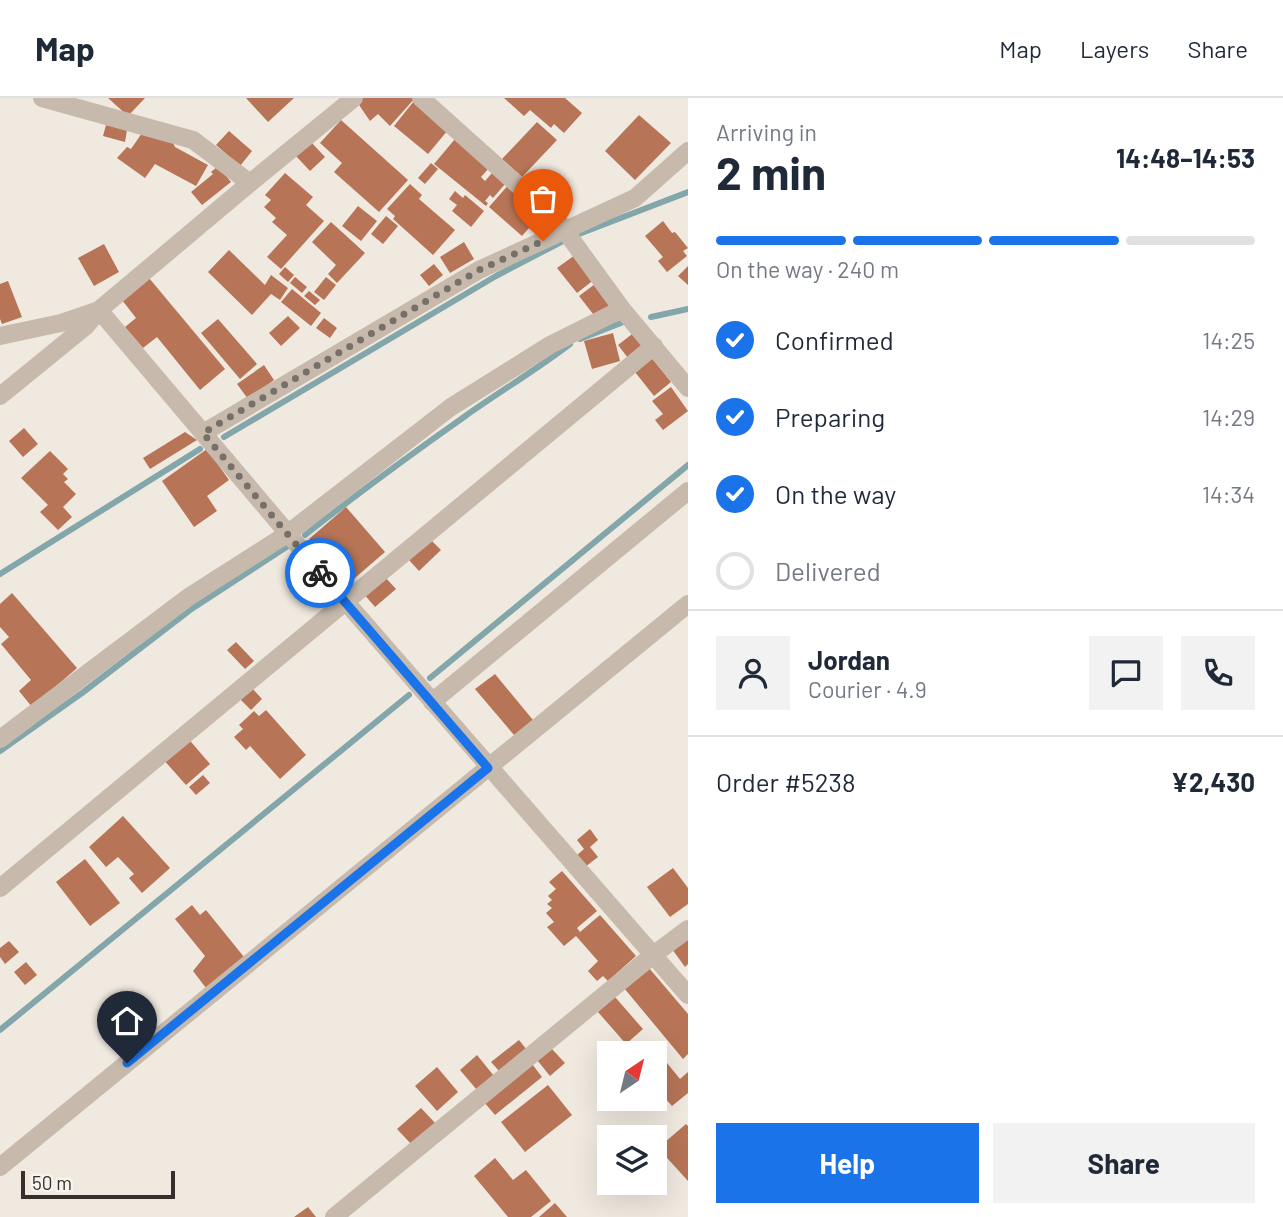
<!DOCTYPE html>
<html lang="en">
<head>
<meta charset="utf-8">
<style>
	body { margin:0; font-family:Barlow,sans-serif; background:#f2f2f3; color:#1f2937; height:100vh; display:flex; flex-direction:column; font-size:26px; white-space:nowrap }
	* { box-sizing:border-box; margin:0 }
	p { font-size:23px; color:#747a83 }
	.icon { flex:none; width:38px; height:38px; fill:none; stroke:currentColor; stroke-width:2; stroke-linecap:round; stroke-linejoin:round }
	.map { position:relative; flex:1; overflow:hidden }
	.panel { display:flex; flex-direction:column; background:#fff; width:595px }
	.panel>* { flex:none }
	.needle { width:46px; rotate:35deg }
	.fabs { position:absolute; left:597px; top:943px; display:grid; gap:14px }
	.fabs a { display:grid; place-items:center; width:70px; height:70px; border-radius:0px; background:#fff; box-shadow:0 7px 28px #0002; font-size:35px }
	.scale { position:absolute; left:21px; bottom:18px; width:154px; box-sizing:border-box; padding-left:7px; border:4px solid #362f2b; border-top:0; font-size:19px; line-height:24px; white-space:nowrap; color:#362f2b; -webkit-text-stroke:5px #f8f3ec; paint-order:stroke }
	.pin { position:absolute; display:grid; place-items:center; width:60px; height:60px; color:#fff; margin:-72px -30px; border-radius:50% 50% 50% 0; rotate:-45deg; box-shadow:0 0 7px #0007 }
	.pin .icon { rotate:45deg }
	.courier { position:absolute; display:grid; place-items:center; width:70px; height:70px; margin:-35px; border:5px solid #1a73e8; border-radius:50%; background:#fff; color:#222; box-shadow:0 2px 9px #0007 }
	.headline em { font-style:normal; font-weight:700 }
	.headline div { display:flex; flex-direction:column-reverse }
	.headline { display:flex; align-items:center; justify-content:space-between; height:119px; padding:0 28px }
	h1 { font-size:46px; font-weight:700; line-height:52px }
	.bar { display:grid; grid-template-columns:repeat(4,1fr); gap:10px 7px; align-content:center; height:84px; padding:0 28px }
	.bar i { height:9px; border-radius:5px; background:#e0e1e3 }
	.bar .on { background:#1a73e8 }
	.bar p { grid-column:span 4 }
	.line { display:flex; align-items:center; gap:18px; padding:0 28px; border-top:2px solid #e0e1e3 }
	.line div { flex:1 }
	.round { display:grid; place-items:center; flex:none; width:74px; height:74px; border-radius:0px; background:#f2f2f3 }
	ol { padding:0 28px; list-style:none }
	li { display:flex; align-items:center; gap:21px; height:77px }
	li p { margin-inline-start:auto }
	li .icon { padding:7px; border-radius:50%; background:#1a73e8; color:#fff; stroke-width:4 }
	li:last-child { color:#747a83 }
	li i { width:38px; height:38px; border:4px solid #e0e1e3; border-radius:50% }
	.action { display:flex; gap:14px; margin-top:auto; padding:14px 28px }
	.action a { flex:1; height:80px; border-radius:0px; background:#1a73e8; color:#fff; font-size:28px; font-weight:700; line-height:80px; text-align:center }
	.action a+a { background:#f2f2f3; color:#1f2937 }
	header { display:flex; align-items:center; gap:42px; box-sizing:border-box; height:98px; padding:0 35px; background:#fff; border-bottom:2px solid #e0e1e3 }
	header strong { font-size:33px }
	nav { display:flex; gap:38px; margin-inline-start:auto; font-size:24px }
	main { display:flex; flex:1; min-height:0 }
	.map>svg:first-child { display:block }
</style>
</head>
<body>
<header>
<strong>Map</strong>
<nav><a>Map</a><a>Layers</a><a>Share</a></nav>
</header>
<main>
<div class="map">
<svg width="688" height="1119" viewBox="0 0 688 1119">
	<rect width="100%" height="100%" fill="#f0e9e0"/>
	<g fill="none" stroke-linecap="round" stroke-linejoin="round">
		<path stroke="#82a6aa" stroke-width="6" d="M579 136 688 94
			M651 219 688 211
			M580 241 626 223
			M224 339 496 178 563 143
			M305 437C357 396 410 357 464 319 499 294 536 272 570 246
			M0 476 200 351
			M430 580 688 367
			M0 653 82 595 190 512 288 448
			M0 932 409 597"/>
	</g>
	<path fill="#b77456" d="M108 0H145L128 18Z
		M246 0H294L268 24Z
		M362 0H415L390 28 378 16 370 23 357 4Z
		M504 0H565L582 15 564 35 554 26 551 30 530 12 524 18Z
		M414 3 448 32 428 56 394 28Z
		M639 17 671 45 635 82 605 53Z
		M341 22 408 82 379 114 334 74 342 65 320 45Z
		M537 24 557 42 522 79 502 61Z
		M106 27 127 32 125 44 103 38Z
		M229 33 252 53 240 68 216 47Z
		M142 35 173 45 175 49 208 67 196 88 155 66 145 80 117 60 127 49 131 51Z
		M455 41 489 70 481 79 485 83 493 74 506 85 493 100 490 97 485 103 488 105 486 108 434 66Z
		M311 44 325 59 310 73 296 58Z
		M431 65 438 71 425 86 418 80Z
		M218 68 231 84 202 107 191 94 213 76 211 74Z
		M285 75 313 99 306 107 324 123 281 171 267 159 287 137 272 124 276 120 264 109 271 102 265 97Z
		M510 85 552 122 538 138 529 130 522 138 489 109Z
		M410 86 422 97 419 101 455 132 433 157 393 121 395 118 387 111Z
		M455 93 463 100 465 97 484 113 471 129 452 113 457 107 449 101Z
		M358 108 377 123 361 143 342 128Z
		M386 118 398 128 383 146 371 136Z
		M663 123 672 135 675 134 688 150 683 153 687 158 667 174 658 163 663 159 645 138Z
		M331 124 365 155 337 185 328 176 336 167 312 144Z
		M464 144 474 161 450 175 440 159Z
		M104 146 119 174 94 188 78 160Z
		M229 152 265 187 271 177 288 190 280 202 271 196 252 217 208 174Z
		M575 157 595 181 577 195 557 170Z
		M434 166 443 177 429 188 420 177Z
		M688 168V187L678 178Z
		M285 169 294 177 288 184 279 176Z
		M295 179 307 189 302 195 290 185Z
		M326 179 336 187 324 202 314 194Z
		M149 180 225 271 200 292 157 239 143 250 125 229 136 220 122 202Z
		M8 183 22 219 2 226 0 221V186Z
		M595 186 613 209 597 221 579 198Z
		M292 191 321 215 311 228 281 204Z
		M309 193 320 202 315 207 304 198Z
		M288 218 300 230 281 248 269 235Z
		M324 220 337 230 330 240 316 230Z
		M218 221 257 266 240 281 201 235Z
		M636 233 646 246 628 260 618 247Z
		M613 235 620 263 592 271 584 243Z
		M652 260 671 284 654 298 635 274Z
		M264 267 274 282 248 301 237 286Z
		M671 289 688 313 663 332 655 322 663 316 652 303Z
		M24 330 38 346 23 359 9 343Z
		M185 334 197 342 150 371 143 360Z
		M207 351 229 382 207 398 217 413 194 429 162 383Z
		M50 353 68 371 63 376 68 381 64 384 76 396 63 409 72 419 58 432 40 414 48 407 21 380Z
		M346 409 385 454 348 486 309 441Z
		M431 442 441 452 419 473 409 462Z
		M384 478 396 491 375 509 363 495Z
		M12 495 77 570 32 609 19 593 31 582 1 546 9 539 0 529V506Z
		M236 544 254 563 245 571 227 552Z
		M495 576 533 622 514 637 475 591Z
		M251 589 262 601 251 612 239 600Z
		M266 612 306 657 280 681 250 648 246 652 234 639 243 631 239 627 254 613 259 618Z
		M186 638 210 666 186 687 162 660Z
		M203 677 210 685 196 697 189 689Z
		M123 718 170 770 142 795 129 780 134 776 118 759 106 769 89 749Z
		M590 731 598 742 590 749 598 759 585 769 576 758 584 751 577 742Z
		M85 761 120 805 90 828 56 784Z
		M673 770 688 790V806L670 819 647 789Z
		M562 773 597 813 577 830 580 834 600 817 636 858 608 883 603 878 597 883 588 873 598 863 576 838 564 848 547 829 554 824 546 815 552 810 547 806 552 802 548 798 556 791 549 784Z
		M192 807 200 817 206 812 244 859 206 890 193 873 205 858 175 821Z
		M688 840V866L685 869 672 851Z
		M9 843 19 854 5 866 0 859V850Z
		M26 864 37 877 25 887 14 874Z
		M649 870 688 916V956L683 961 624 890Z
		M615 899 643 931 626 946 598 914Z
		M519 942 527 952 500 974 491 964Z
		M551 950 565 965 550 978 537 962Z
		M477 957 494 978 477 992 460 972Z
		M667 965 680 981 688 974V995L672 1008 654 988V976Z
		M532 966 542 979 495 1017 484 1004Z
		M437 969 458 994 437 1013 415 988Z
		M548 987 572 1017 525 1054 501 1024Z
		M421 1010 436 1026 412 1047 397 1031Z
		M686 1026 688 1028V1083L658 1050Z
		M495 1060 513 1082 526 1072 551 1103 531 1119H508L474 1078Z
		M555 1105 567 1119H539Z
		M308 1109 316 1119H294Z"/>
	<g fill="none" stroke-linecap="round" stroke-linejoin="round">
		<path stroke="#c7baad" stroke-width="18" d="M42 0 193 42 250 85
			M421 0 558 123 622 211 688 290
			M0 298 86 228 99 212 345 503 688 897
			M203 335 479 172 635 100 688 53
			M432 604 688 393
			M0 641 190 498 287 436 451 309 550 247 622 211
			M0 790 654 248
			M0 1069 688 506
			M334 1119 653 857 688 831"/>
		<path stroke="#c7baad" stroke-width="18" d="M0 238 61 225 99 212 250 85 354 0"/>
	</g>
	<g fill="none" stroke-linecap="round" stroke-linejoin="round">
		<path stroke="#77706a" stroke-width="7" stroke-dasharray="0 12.6" d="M320 475 203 335 479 172 543 143"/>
		<path stroke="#1a73e8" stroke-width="9" d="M127 965 488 670 320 475"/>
	</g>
</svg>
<div class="fabs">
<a><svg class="needle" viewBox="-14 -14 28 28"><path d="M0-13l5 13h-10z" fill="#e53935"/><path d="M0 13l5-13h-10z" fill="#747a83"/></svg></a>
<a><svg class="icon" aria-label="layers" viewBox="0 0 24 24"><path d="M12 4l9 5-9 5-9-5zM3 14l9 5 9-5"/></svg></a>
</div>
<div class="scale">50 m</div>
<div class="pin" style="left:543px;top:143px;background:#ea580c"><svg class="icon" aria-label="bag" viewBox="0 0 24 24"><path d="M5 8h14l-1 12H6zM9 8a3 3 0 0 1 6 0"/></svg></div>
<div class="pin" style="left:127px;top:965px;background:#1f2937"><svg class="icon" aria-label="home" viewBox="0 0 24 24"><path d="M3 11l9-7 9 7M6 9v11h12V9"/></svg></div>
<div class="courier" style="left:320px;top:475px"><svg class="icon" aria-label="bike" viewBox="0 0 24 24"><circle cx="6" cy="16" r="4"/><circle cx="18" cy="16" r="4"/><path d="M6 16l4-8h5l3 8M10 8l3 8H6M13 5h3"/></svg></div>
</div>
<section class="panel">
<div class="headline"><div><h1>2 min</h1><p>Arriving in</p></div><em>14:48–14:53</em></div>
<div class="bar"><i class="on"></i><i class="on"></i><i class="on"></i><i></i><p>On the way · 240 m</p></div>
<ol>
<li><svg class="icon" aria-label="check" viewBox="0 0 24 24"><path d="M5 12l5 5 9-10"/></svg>Confirmed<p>14:25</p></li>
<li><svg class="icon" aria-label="check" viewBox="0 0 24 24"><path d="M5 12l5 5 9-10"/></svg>Preparing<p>14:29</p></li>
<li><svg class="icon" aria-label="check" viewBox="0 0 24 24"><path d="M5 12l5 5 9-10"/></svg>On the way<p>14:34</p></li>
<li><i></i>Delivered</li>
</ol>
<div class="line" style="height:126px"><a class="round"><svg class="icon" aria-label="person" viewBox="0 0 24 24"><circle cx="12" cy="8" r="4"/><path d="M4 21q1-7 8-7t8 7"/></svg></a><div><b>Jordan</b><p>Courier · 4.9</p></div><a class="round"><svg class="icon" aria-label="chat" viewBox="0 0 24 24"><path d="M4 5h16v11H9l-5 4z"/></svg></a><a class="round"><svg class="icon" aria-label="phone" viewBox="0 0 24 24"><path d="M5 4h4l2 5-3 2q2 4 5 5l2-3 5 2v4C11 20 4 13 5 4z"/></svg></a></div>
<div class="line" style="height:91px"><div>Order #5238</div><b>¥2,430</b></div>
<div class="action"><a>Help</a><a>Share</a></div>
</section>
</main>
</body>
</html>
